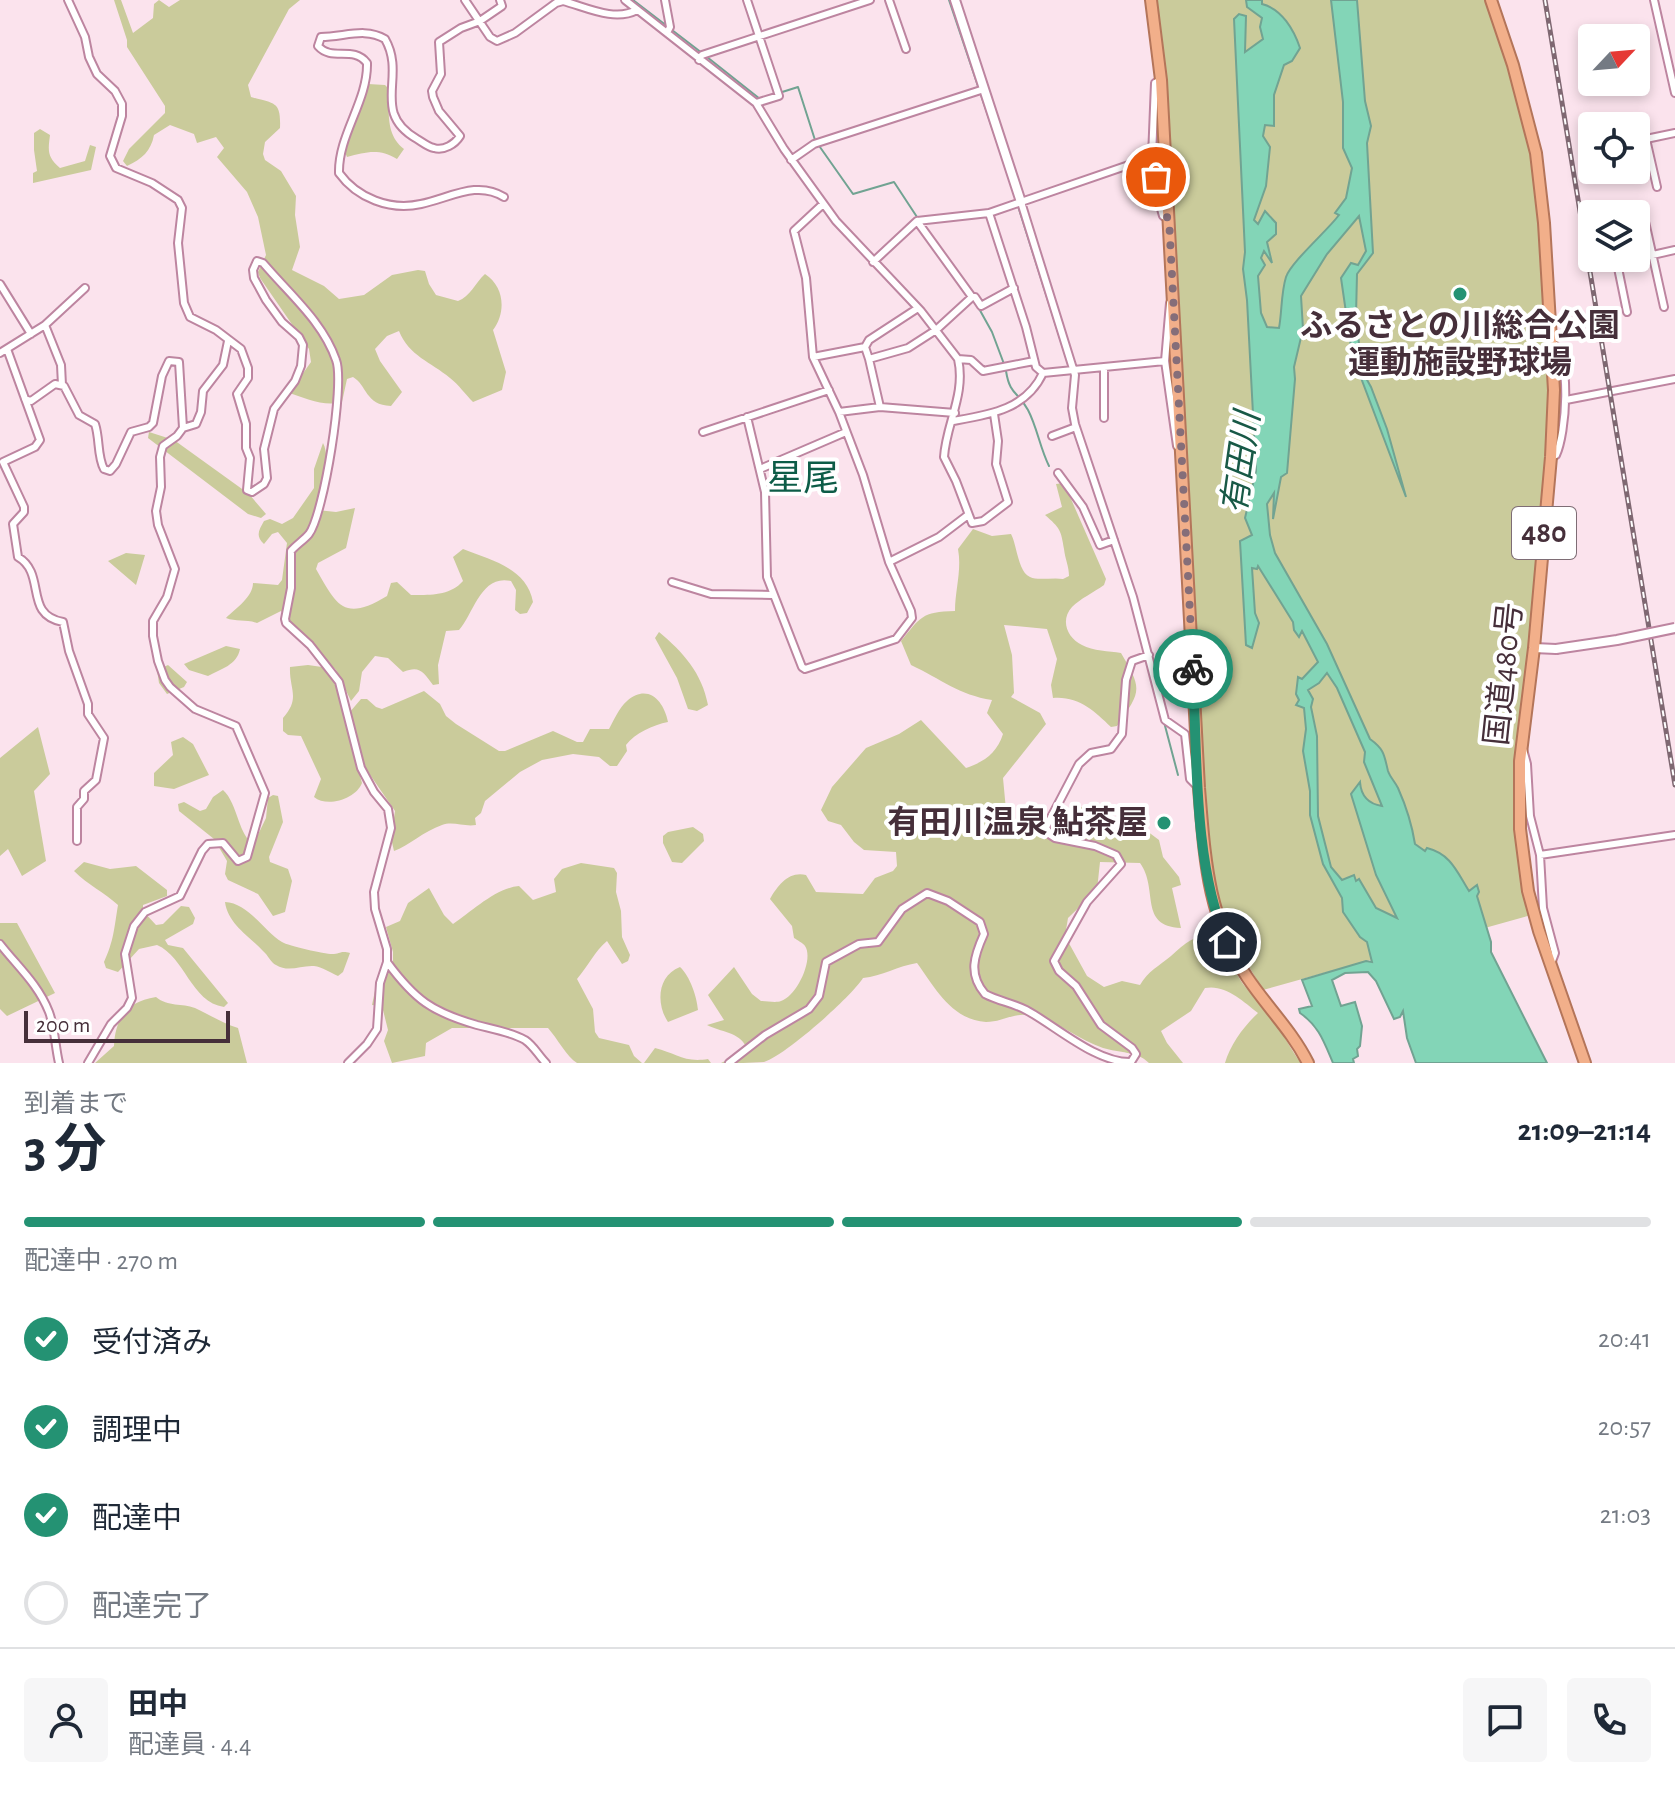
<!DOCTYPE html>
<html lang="ja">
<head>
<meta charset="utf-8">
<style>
	body { margin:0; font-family:"Alegreya Sans","Noto Sans JP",sans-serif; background:#f6f6f7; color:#1f2937; height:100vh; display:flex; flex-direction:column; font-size:30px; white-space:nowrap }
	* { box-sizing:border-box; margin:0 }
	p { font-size:26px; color:#747a83 }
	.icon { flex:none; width:44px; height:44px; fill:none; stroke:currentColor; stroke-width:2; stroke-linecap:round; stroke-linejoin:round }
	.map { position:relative; height:1063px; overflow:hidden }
	.details { display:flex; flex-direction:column; background:#fff; flex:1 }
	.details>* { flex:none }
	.needle { width:52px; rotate:64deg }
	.fabs { position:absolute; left:1578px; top:24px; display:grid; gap:16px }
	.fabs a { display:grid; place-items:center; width:72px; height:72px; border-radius:8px; background:#fff; box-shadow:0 4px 12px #0003; font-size:40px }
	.scale { position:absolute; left:24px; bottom:20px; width:206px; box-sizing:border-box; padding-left:8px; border:4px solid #462f3a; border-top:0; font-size:22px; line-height:28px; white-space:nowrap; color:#462f3a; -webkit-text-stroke:6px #fff; paint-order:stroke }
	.pin { position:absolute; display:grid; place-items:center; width:68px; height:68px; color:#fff; margin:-34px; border:4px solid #fff; border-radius:50%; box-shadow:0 2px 8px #0007 }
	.courier { position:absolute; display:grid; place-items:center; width:80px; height:80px; margin:-40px; border:6px solid #249273; border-radius:50%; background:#fff; color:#222; box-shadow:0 2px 10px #0007 }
	.summary em { font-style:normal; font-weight:700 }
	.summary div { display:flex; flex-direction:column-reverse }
	.summary { display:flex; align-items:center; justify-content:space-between; height:136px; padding:0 24px }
	h1 { font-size:52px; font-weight:700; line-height:60px }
	.bar { display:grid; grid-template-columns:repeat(4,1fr); gap:12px 8px; align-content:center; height:96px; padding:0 24px }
	.bar i { height:10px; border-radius:6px; background:#e0e1e3 }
	.bar .current { background:#249273 }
	.bar p { grid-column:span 4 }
	.line { display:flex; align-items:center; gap:20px; padding:0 24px; border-top:2px solid #e0e1e3 }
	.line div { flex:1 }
	.round { display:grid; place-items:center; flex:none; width:84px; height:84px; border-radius:8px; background:#f6f6f7 }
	ol { padding:0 24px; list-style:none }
	li { display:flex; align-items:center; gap:24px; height:88px }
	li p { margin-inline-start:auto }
	li .icon { padding:8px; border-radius:50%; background:#249273; color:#fff; stroke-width:4 }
	li:last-child { color:#747a83 }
	li i { width:44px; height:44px; border:4px solid #e0e1e3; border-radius:50% }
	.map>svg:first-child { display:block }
</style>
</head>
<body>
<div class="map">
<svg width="1675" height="1063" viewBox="0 0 1675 1063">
	<rect width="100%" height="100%" fill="#fbe3ed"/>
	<path fill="#cacb9b" d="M114 0H121L133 33 153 18 154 4 159 0 169 7 180 0H300L289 9 248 85 251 97C275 104 281 101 280 128L265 142 263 154 265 160 281 171 296 196 295 215 300 247 292 270 324 286 339 299 364 295 392 275 418 270 425 271 429 284 436 295 458 301C470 297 475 283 485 274 505 287 506 313 493 330L506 372 502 390 473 402C465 394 459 385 450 378 431 362 409 356 399 331L387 336 375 349 380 361 402 392 391 406C365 405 367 385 353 377L347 379 342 402C324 407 305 398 289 393L311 362 309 349 260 278 258 272 266 255 258 217 247 192 217 157 224 148 216 137 197 143 194 134 170 125 154 135C151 151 142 159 127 166L123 161 129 149 165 113V106L127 47V40Z
		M1154 0H1488L1530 141 1539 202 1550 373 1545 489 1518 752 1531 915 1263 990 1224 925 1214 889 1199 717Z
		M368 84 385 85 389 89C389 110 385 135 404 149L397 159C379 148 366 152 347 157L344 150Z
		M40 129 50 135C48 151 47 157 60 168L85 161 90 145 96 147 91 170 33 183V173L37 171 34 150V133Z
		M149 432 174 440 249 494 266 514 261 518 248 514 148 438Z
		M323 443C332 460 320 491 317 510L336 512 355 508 346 548 318 563 316 569C337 606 344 622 387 596L391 583 397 582 411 595C430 595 450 596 463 581L453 557 463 549C491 560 527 568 533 602L527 613 520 614 515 610 516 590 511 581C481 574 474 613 459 630L446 631 438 665 439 684 433 685C423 672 420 665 403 672L388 658 375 656 362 672 359 691 351 701 336 670 281 611 257 623C246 619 236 622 226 618 236 608 253 597 253 583L278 585 282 580 287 543 278 532 272 534 264 544C255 536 259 530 264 521L270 519 282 524 293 518 314 488V469Z
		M1064 483 1106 579 1104 585C1094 592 1080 599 1072 607 1060 620 1067 638 1082 645 1093 651 1109 651 1121 653 1143 690 1141 691 1117 726L1111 727C1094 711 1079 696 1053 698L1051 685 1057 659 1047 629 1004 625 1012 655 1014 693 1011 697 1040 713 1046 724 1003 778 1006 810 991 831 1002 837 1020 835 1029 817 1039 810 1045 814 1053 830 1059 829 1070 813 1082 807 1110 818 1127 816 1159 840 1163 857 1179 877 1181 885 1172 888 1181 928C1138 926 1159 889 1140 863L1100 862 1097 890 1068 918 1065 936 1087 976 1104 987 1122 981 1140 985C1148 971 1159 966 1171 956 1216 912 1221 950 1243 984 1249 992 1258 998 1265 1006 1279 1023 1287 1045 1301 1063H1225C1230 1045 1244 1026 1258 1013 1243 1001 1225 984 1205 988L1191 1011 1161 1031 1167 1043 1183 1063H1149C1137 1051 1119 1053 1103 1048 1079 1040 1059 1022 1035 1016 1014 1011 1004 1022 986 1022 952 1020 935 988 917 963 898 966 882 976 863 978 851 997 786 1055 764 1062 752 1063 734 1063 721 1063L743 1052 746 1047C740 1032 720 1032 707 1025L724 1020 708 995 734 967 752 994 761 1001C767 1001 776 1003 781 1001 797 996 814 959 805 946 804 944 796 939 794 938L792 926 770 899C778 885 789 871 806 875L816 892 863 894 875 878 893 871 897 866 896 852 864 850 854 842 841 825 828 821 821 810 832 787 866 748 899 734 921 720 966 768C984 762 997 753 1003 734L987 713 992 700C959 695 941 679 911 665L901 641C921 617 921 612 955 611 955 590 962 570 958 549L973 529 992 536 1011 534C1017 545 1018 572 1030 577 1038 581 1053 577 1063 579L1069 576C1069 566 1065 559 1064 549 1061 530 1060 528 1045 515L1062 507 1056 484Z
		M126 553 145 555 136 585 108 561Z
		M659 632C683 652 702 673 708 705L697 711 688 709 677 678 655 638Z
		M226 646 240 649C237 665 221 669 208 676L189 670 184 664Z
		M168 665 187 682 184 687 167 694 159 683 157 670Z
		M308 665 322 667 335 683 362 783C356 799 327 808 314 797L321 779 301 736 288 735 283 731V718C301 698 289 689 290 667Z
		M424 691 440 704 446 716 456 724 499 751H505L553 731 577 742H583L590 729H609C614 720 619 708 627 701 648 683 664 701 668 722 653 725 635 733 626 745L627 751 617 766H610L599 757 573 754 542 760 520 772 485 801 481 813 475 818 476 825C464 827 453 821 442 825 424 831 408 846 394 851L391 838 395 811 366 769 349 713 361 699H367L376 707 382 709Z
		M38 727 50 774 34 791 46 861 22 876 8 849 0 856V758Z
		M183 737 193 744 209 775 174 789 154 786V773L173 755 171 742Z
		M223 790C238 803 239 839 254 843L266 818 268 798 273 795 278 796 283 822 269 857 270 862 288 869 292 881 285 912 273 916 258 894 228 880 225 874 227 861 214 839 179 811 178 804 184 802 200 811 206 809 213 797Z
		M693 827 703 834 704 841 682 863 672 862 663 843V836L668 832Z
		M84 862 110 869 136 866 167 890V896L143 905V911L156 925 163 924 181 906 189 907 195 918 193 924 165 940 168 945 183 948 228 1003 224 1007C191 1002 185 957 157 945L139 949 118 972 106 968 104 962C114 940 114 929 118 905 104 892 88 885 74 871Z
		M581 863 614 868 617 873 616 892 621 911 622 937 630 955 628 961 622 964 607 941C595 951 588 966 577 979L593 1009 595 1032 599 1038 629 1045 634 1056 642 1063H577C567 1057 557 1038 548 1028H452L426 1043 425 1056 392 1063 384 1041 388 1030 382 1006 372 1005 376 986 386 977 393 965V952L386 927 400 921 408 903 429 888 444 915 453 924C472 911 496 888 519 886L533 900 556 892 554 879 562 869Z
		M225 902C248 903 264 931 282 942 288 946 325 954 332 954 340 954 341 950 350 953L343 972 338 976C331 973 322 967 314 966 301 965 289 973 276 965 271 963 268 955 263 951 249 936 228 924 225 902Z
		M0 923H17L55 993 7 1016 0 1009Z
		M680 967C690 976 697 997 698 1010L668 1022C656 1004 657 976 680 967Z
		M156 997C168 1007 182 1003 195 1008 210 1015 222 1023 238 1028L247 1063H95L114 1046C115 1018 128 1001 156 997Z
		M655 1048C676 1053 684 1063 708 1059L711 1063H644Z"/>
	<path fill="#83d5b7" stroke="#71a392" stroke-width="2" fill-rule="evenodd" d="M1246 0H1262V4C1282 9 1294 30 1300 48L1292 61 1284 65 1274 95V126L1265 125 1263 136 1270 147 1266 186 1254 220 1258 224 1265 211 1276 223V234L1267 242 1272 263 1264 251 1261 258 1265 265 1258 276 1261 313 1267 327 1279 328C1282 312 1281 293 1286 277 1291 262 1328 230 1339 215L1335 213 1346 198 1352 168 1343 148V102L1331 0H1357L1365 101 1371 126 1367 143 1373 253 1357 274 1356 316 1362 371 1371 387 1387 429 1406 497 1352 354 1341 278 1351 263 1358 265 1366 251 1359 216 1327 254 1301 296 1303 329 1294 367 1295 379 1287 473 1281 477 1273 519 1274 493 1267 504 1270 535 1275 553 1327 644 1370 739C1385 750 1384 755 1388 771 1390 777 1395 782 1398 788 1406 806 1412 825 1415 844L1425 851 1427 848C1451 854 1457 872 1469 891L1477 885 1479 892 1477 896 1491 942V952L1547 1063H1416L1407 1038 1403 1011 1400 1017 1394 1019 1376 981 1368 972 1345 973 1332 980 1341 1006 1355 1002 1362 1026 1360 1046 1357 1049 1358 1056 1353 1059 1354 1063H1333C1324 1042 1319 1026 1300 1013L1299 1009 1312 1006 1302 980 1366 961 1372 962 1367 942 1360 937 1343 912 1342 898 1323 864 1310 815V791L1303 751 1306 729 1304 708 1296 705 1299 700 1296 694 1298 677 1302 679 1318 662 1302 631 1299 637 1294 630 1293 622 1258 566 1257 569 1252 568 1255 613 1259 623 1252 648 1246 645 1240 541 1252 535 1245 518 1256 471 1247 300 1243 269 1245 252 1234 19 1239 14 1246 16 1245 52 1263 39 1260 27 1262 18 1247 7ZM1327 673 1337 688 1365 752 1364 762 1382 806C1369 804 1361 796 1360 782L1351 794 1376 875 1397 918 1376 908 1359 879 1356 881 1354 875 1342 880 1331 867 1318 816 1317 736 1311 707 1313 699 1308 690 1319 683Z"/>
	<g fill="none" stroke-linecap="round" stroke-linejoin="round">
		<path stroke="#71a392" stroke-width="2" d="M633 0 667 26
			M949 0 1016 199
			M672 30 702 53
			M707 57 760 99 798 87 815 140 853 194 894 182 917 217
			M1018 206 1069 367
			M977 305 992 332 1004 364
			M1006 371C1010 396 1018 391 1028 410 1037 427 1040 448 1049 466
			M1069 409 1072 426
			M1074 432 1085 464
			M1164 722 1178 775"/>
		<defs>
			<path id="minor" d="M68 0 85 37 89 57 97 74 115 91 122 104V116L110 156 116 168 152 183 178 200 182 208 178 243 184 303 190 317 216 330 241 349 248 368V378L237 394 246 424V448L250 458 247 490 252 492 264 484 267 478 264 449 274 409 295 381 301 366 303 345 299 337 282 322 266 300 254 278 253 270 257 261 263 263 271 272C295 299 324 325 336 360 345 383 324 514 309 534 304 540 296 545 291 551V588L285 619 286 623 310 645 339 682 361 768 374 792 388 809 391 828 374 892 375 909 387 949V962L380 983 377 1029 367 1044 348 1063
				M465 0 490 37 497 41 515 33 556 3 563 1C586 7 614 22 637 10
				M500 0 502 6 480 21 461 28 439 42 441 74 432 91 433 97 439 111 460 136C455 144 444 151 434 148 428 147 422 142 417 139 370 112 407 77 385 39 365 27 344 37 321 37L318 46C332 62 353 45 367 63 368 101 338 135 339 173 357 198 390 211 421 204 450 198 477 180 504 197
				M625 0 756 103 784 149 836 221 921 311 958 359 971 360 983 371 1034 361
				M665 0 670 27 667 33
				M747 0 779 96 756 103
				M889 0 906 49
				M1654 0 1675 93
				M699 60 702 55 870 0
				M1161 80 1155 83 1152 157 1161 209 1163 216 1169 219
				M791 160 814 144 984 89
				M1657 187 1646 139 1675 133
				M1021 202 1075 375 1072 408 1075 424 1133 597 1165 720 1185 734 1190 779 1199 788
				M1642 208 1664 307
				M989 213 1026 327 1036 367 1043 373
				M917 221 972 297H975L981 306 1014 288
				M873 262 917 221 989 213 1152 157
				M0 284 31 334
				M1170 303 1165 361 1177 446
				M1627 312 1617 263 1675 250
				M45 325 85 288
				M865 347 869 340 918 308
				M7 349 40 440 35 447 3 462 24 507V512L13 524 18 557C47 574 23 615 63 622L69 651 88 704V714L104 738 96 780 84 791V799L77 807V841
				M0 353 45 325 61 365 62 385
				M813 357 865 347 869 359
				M958 359C966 394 946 424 944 457L956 481 972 523 983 521 1008 502 996 464 998 441 994 414
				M1043 373 1165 361
				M25 399 31 401 55 384 64 386 79 415 95 424C100 439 97 456 104 469L110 471 116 464 131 432 149 427 153 423 162 376 169 361 179 362 183 428 177 436 163 446 160 457 161 487 156 511 158 525 175 569 167 597 153 621V636L158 661 165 680 170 687 195 709 236 726 265 793 247 857 238 861 223 843 208 844 202 851 180 896 145 912 134 926 125 954 132 998 127 1008 111 1024 88 1063
				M1566 400 1675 379
				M880 407 955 413
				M839 412 880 407 869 359 908 348 936 330 972 297
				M747 417 765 492 767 577 802 667 805 669 896 639 912 618 911 611 889 562 863 475 839 412 813 357 806 278 794 231 823 204
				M1104 418V367
				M953 421C988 415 1026 410 1043 373
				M183 428 196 424 201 412 203 391 223 365 228 341
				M703 432 829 390
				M1052 436 1076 427
				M1551 457 1556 455C1566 434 1572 357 1552 342
				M760 469 846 432
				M1058 473 1083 507 1100 545 1114 540
				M889 562 939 537 968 515
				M672 582 711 594 772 595
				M1523 749 1527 764 1530 816 1540 855 1675 835
				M1540 855 1543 908 1555 953 1551 964
				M0 944C18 967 38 984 49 1012 55 1028 55 1046 59 1063
				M387 962C415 1000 432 1012 477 1025 493 1029 511 1032 525 1040 534 1046 538 1055 546 1063
				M729 1063 765 1035 809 1009 819 996 826 962 859 944 878 942 902 909 927 893 948 901 980 922 984 934C974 956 968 974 985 994 998 1001 1013 1003 1026 1010 1056 1026 1096 1063 1131 1062L1136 1054 1132 1048 1101 1025 1076 986 1059 971 1054 961 1087 902 1121 864 1116 855 1095 846 1055 838 1049 834 1046 827 1079 764 1091 753 1111 749 1122 734 1126 680 1132 661 1149 655"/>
			<path id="tertiary" d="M955 0 1021 202
				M1534 648 1556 649"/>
			<path id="trunk" d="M1151 0 1161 80 1199 788C1205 859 1207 916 1247 977 1267 1007 1292 1031 1308 1063
				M1491 0 1513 65 1536 153 1544 223 1554 390 1551 457 1534 648 1520 761V829L1528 891 1539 931 1585 1063"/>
		</defs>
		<use href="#minor" stroke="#bd85a0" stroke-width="10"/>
		<use href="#tertiary" stroke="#bd85a0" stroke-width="12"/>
		<use href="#trunk" stroke="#b4755a" stroke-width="14"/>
		<use href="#minor" stroke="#fff" stroke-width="6"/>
		<use href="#tertiary" stroke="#fff" stroke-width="8"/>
		<use href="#trunk" stroke="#f2af8a" stroke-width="10"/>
		<defs>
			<path id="rail" d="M1545 0 1675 785"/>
		</defs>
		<use href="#rail" stroke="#7f6872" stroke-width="5"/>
		<use href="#rail" stroke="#fff" stroke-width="2" stroke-dasharray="6" stroke-linecap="butt"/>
		<defs>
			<path id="tertiary-bridge" d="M1556 649 1617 640 1675 628"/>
		</defs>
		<use href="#tertiary-bridge" stroke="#bd85a0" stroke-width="12" stroke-linecap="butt"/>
		<use href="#tertiary-bridge" stroke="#fff" stroke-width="8"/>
	</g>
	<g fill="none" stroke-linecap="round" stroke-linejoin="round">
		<path stroke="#856e79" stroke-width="8" stroke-dasharray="0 14.4" d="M1156 177 1162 213 1169 219 1193 669"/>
		<path stroke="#249273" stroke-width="10" d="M1193 669C1197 752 1193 867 1227 942"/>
	</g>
	<g fill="#249273" stroke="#fff" stroke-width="3">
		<circle cx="1460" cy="294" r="8"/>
		<circle cx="1164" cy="823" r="8"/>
	</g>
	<g text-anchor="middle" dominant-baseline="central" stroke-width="8" stroke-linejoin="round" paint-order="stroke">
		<rect fill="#fff" stroke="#7e6d75" stroke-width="2" x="1512" y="507" width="64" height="52" rx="6"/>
		<g font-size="30" font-weight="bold" fill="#462f3a">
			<text x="1544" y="533">480</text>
		</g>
		<g font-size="32" font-weight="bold" fill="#462f3a" stroke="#fff">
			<text x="1460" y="326">ふるさとの川総合公園<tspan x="1460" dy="37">運動施設野球場</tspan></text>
			<text x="1148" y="823" text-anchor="end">有田川温泉 鮎茶屋</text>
		</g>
		<g font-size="32" fill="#462f3a" stroke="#fff">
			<text transform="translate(1504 674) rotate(-84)">国道480号</text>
		</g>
		<g font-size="34" font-style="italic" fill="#185946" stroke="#fff">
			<text transform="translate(1242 463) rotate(-82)">有田川</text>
		</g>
		<g font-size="36" fill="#0d5c47" stroke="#fff">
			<text x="803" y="479">星尾</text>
		</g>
	</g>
</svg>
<div class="fabs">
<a><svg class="needle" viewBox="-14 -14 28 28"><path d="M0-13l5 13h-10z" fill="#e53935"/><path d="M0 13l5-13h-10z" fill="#747a83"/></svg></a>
<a><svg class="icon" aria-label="locate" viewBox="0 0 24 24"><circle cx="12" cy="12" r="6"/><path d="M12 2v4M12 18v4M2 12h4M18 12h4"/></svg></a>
<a><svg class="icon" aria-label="layers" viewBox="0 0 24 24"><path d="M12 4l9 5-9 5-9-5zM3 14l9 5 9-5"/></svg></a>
</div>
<div class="scale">200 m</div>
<div class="pin" style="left:1156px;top:177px;background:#ea580c"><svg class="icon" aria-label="bag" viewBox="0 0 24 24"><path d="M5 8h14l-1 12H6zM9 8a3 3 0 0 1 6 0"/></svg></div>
<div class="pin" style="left:1227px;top:942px;background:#1f2937"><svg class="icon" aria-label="home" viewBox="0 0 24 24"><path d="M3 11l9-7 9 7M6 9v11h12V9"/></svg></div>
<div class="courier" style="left:1193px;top:669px"><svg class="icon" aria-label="bike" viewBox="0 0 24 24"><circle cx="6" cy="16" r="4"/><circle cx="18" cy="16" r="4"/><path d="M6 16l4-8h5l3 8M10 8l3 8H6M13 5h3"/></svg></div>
</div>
<section class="details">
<div class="summary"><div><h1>3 分</h1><p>到着まで</p></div><em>21:09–21:14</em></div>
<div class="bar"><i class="current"></i><i class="current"></i><i class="current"></i><i></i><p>配達中 · 270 m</p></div>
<ol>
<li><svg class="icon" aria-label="check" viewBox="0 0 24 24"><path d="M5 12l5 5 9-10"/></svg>受付済み<p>20:41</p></li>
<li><svg class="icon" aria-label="check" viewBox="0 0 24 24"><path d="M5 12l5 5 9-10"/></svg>調理中<p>20:57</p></li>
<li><svg class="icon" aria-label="check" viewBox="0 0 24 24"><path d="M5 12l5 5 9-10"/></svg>配達中<p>21:03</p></li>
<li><i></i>配達完了</li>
</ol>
<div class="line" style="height:144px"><a class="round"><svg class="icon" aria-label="person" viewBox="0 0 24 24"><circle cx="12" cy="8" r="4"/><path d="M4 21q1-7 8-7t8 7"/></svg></a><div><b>田中</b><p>配達員 · 4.4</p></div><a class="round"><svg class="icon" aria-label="chat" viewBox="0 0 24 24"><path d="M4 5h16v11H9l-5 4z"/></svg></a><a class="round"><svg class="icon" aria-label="phone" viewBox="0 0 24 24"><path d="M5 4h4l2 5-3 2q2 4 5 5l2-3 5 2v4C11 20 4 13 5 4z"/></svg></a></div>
</section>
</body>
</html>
